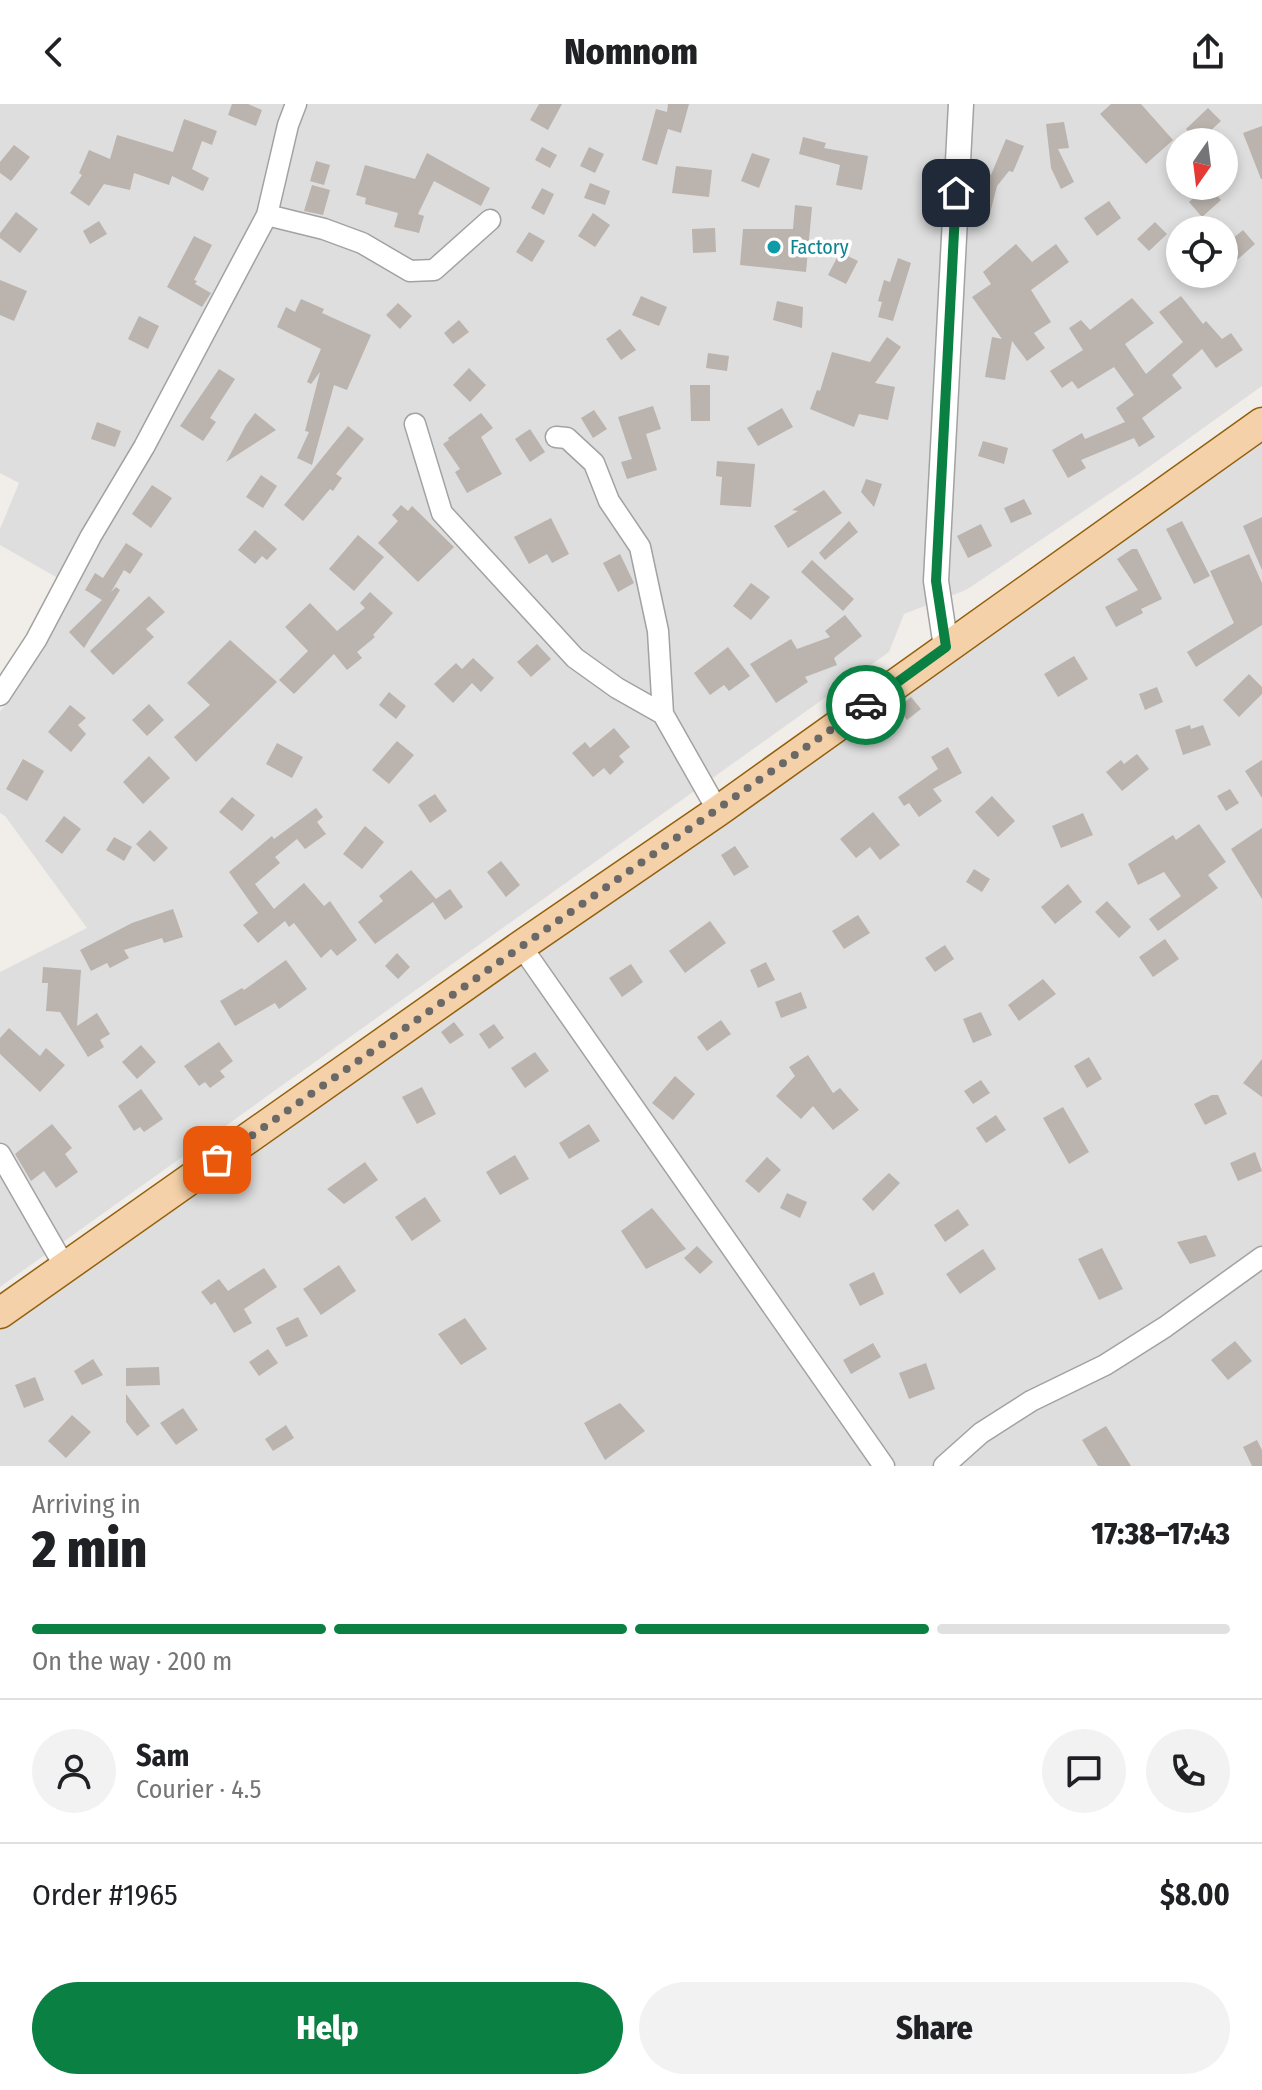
<!DOCTYPE html>
<html lang="en">
<head>
<meta charset="utf-8">
<style>
	body { margin:0; font-family:"Fira Sans Condensed",sans-serif; background:#f2f2f2; color:#202124; height:100vh; display:flex; flex-direction:column; font-size:30px; white-space:nowrap }
	* { box-sizing:border-box; margin:0 }
	p { font-size:26px; color:#757577 }
	.icon { flex:none; width:44px; height:44px; fill:none; stroke:currentColor; stroke-width:2; stroke-linecap:round; stroke-linejoin:round }
	.map { position:relative; height:1362px; overflow:hidden }
	.details { display:flex; flex-direction:column; background:#fff; flex:1 }
	.details>* { flex:none }
	.needle { width:52px; rotate:194deg }
	.buttons { position:absolute; left:1166px; top:24px; display:grid; gap:16px }
	.buttons a { display:grid; place-items:center; width:72px; height:72px; border-radius:50%; background:#fff; box-shadow:0 4px 12px #0003; font-size:40px }
	.pin { position:absolute; display:grid; place-items:center; width:68px; height:68px; color:#fff; margin:-34px; border-radius:16px; box-shadow:0 4px 12px #0006 }
	.courier { position:absolute; display:grid; place-items:center; width:80px; height:80px; margin:-40px; border:6px solid #0b8043; border-radius:50%; background:#fff; color:#222; box-shadow:0 2px 10px #0007 }
	.head em { font-style:normal; font-weight:800 }
	.head div { display:flex; flex-direction:column-reverse }
	.head { display:flex; align-items:center; justify-content:space-between; height:136px; padding:0 32px }
	h1 { font-size:52px; font-weight:800; line-height:60px }
	.bar { display:grid; grid-template-columns:repeat(4,1fr); gap:12px 8px; align-content:center; height:96px; padding:0 32px }
	.bar i { height:10px; border-radius:6px; background:#e0e0e0 }
	.bar .on { background:#0b8043 }
	.bar p { grid-column:span 4 }
	.line { display:flex; align-items:center; gap:20px; padding:0 32px; border-top:2px solid #e0e0e0 }
	.line div { flex:1 }
	.round { display:grid; place-items:center; flex:none; width:84px; height:84px; border-radius:42px; background:#f2f2f2 }
	.button { display:flex; gap:16px; margin-top:auto; padding:16px 32px }
	.button a { flex:1; height:92px; border-radius:48px; background:#0b8043; color:#fff; font-size:32px; font-weight:800; line-height:92px; text-align:center }
	.button a+a { background:#f2f2f2; color:#202124 }
	header { display:flex; justify-content:space-between; align-items:center; height:104px; padding:0 32px; background:#fff; font-size:36px; font-weight:800 }
	.map>svg:first-child { display:block }
</style>
</head>
<body>
<header><svg class="icon" aria-label="back" viewBox="0 0 24 24"><path d="M15 5l-7 7 7 7"/></svg>Nomnom<svg class="icon" aria-label="share" viewBox="0 0 24 24"><path d="M12 15V3M7 8l5-5 5 5M5 13v7h14v-7"/></svg></header>
<div class="map">
<svg width="1262" height="1362" viewBox="0 0 1262 1362">
	<rect width="100%" height="100%" fill="#f1eee9"/>
	<path fill="#dfdede" fill-rule="evenodd" d="M0 0H1262V282L1139 370 966 486 904 510 889 548 0 1183V868L87 824 5 712 0 709V607L11 595 63 477 0 441V425L19 379 0 369ZM1180 38H1224V82H1180ZM1180 126H1224V170H1180Z
		M1262 336V1362H0V1224Z"/>
	<path fill="#bab3ae" d="M232 0H248L262 6 256 22 228 11Z
		M539 0H562L548 26 530 16Z
		M668 0H689L681 29 668 25 657 61 642 56 656 5 667 8Z
		M1111 0H1141L1173 36 1146 60 1100 10Z
		M1208 4 1221 17 1198 38 1186 25Z
		M184 15 217 27 212 41 202 37 192 65 209 74 203 87 172 72 169 81 134 69 130 86 104 80 89 102 70 89 82 71 79 69 89 46 110 55 117 31 173 48Z
		M1064 18 1069 44 1058 45 1074 78 1061 85 1051 64 1046 20Z
		M1262 22V75H1261L1243 29Z
		M803 33 826 39 824 44 868 52 862 86 836 81 840 61 799 50Z
		M1006 35 1024 42 1013 68 1009 67 997 82 988 117 970 113 978 78 975 76 984 65 991 71Z
		M14 41 30 53 11 77 0 69V58Z
		M542 43 557 51 550 64 535 56Z
		M589 43 604 50 595 69 580 62Z
		M427 49 490 84 481 102 434 77 418 110 424 112 419 129 394 123 398 109 365 100 366 94 356 91 365 61 415 75Z
		M752 49 770 55 759 84 741 77Z
		M316 57 330 61 324 81 310 77Z
		M676 62 712 66 709 93 672 89Z
		M590 79 610 87 605 101 584 94Z
		M312 81 330 86 323 111 304 107Z
		M1208 82 1221 96 1202 113 1189 98Z
		M542 84 554 90 544 111 531 104Z
		M1109 97 1121 114 1097 132 1084 114Z
		M795 101 812 103 806 168 740 161 743 125H793Z
		M16 108 38 125 20 149 0 134V129Z
		M593 109 610 121 595 143 578 132Z
		M99 117 107 130 90 140 83 127Z
		M1155 118 1167 130 1149 147 1137 135Z
		M715 124 716 148 693 149 692 125Z
		M1243 126 1255 140 1237 156 1225 141Z
		M529 128 545 137 532 158 516 148Z
		M194 132 212 141 194 176 197 177 195 180 211 189 202 203 167 183Z
		M1016 140 1032 158 1056 140 1069 158 1031 186 1051 218 1034 229 1045 244 1027 257 1012 237 1005 276 985 273 992 233 1002 235 972 193 991 180 983 168Z
		M840 148 858 157 846 180 828 171Z
		M898 154 911 159 893 217 878 213 882 198 878 197 884 176 890 178Z
		M0 176 27 187 14 217 0 211Z
		M641 192 667 203 659 222 632 211Z
		M1181 192 1203 220 1206 217 1222 235 1231 229 1243 246 1216 264 1202 245 1172 271 1182 284 1142 314 1155 333 1139 343 1134 334 1081 356 1086 364 1068 374 1052 346 1082 329 1085 335 1125 318 1116 304 1134 291 1114 263 1078 285 1072 277 1062 284 1050 267 1083 246 1069 224 1081 216 1090 226 1132 194 1154 219 1125 240 1146 270 1183 238 1159 208Z
		M301 195 324 205 322 209 371 231 347 286 334 281 312 361 297 354 309 328 305 327 320 268 311 280 307 278 321 245 277 223 286 203 295 208Z
		M777 197 803 203 802 224 773 216Z
		M398 199 412 212 400 225 386 211Z
		M139 212 159 222 148 245 128 235Z
		M459 216 469 228 453 240 444 229Z
		M620 225 636 246 621 256 606 235Z
		M887 233 901 243 875 279 895 283 888 316 859 310 854 323 810 305 817 286 820 287 832 248 870 258Z
		M708 249 729 252 727 267 706 264Z
		M469 264 486 281 470 298 453 281Z
		M219 265 235 275 210 314 216 318 203 337 180 322Z
		M690 281H710V317H691Z
		M653 302 661 325 646 330 657 366 627 375 621 358 632 355 618 313Z
		M782 304 793 323 758 342 747 324Z
		M594 306 607 325 593 334 581 314Z
		M255 309 276 326 226 358 246 321Z
		M481 309 493 324 481 333 502 370 467 389 455 368 460 365 443 340 449 336 448 334Z
		M97 318 121 327 115 343 91 335Z
		M348 322 364 335 336 370 342 374 333 387 330 385 303 417 284 401Z
		M530 325 545 348 530 358 515 335Z
		M983 337 1008 344 1004 360 978 352Z
		M717 357 755 360 751 403 720 401 722 373 716 372Z
		M261 371 277 382 263 404 246 393Z
		M866 375 882 380 874 403 861 388Z
		M152 381 172 394 151 424 132 410Z
		M824 386 842 409 788 444 774 422 798 407 792 406Z
		M1024 395 1032 410 1011 419 1004 404Z
		M401 401 408 407 412 402 454 443 418 478 378 439 398 417 392 411Z
		M1262 413V466L1243 422Z
		M551 414 569 450 552 459 547 450 529 460 514 433Z
		M849 417 858 428 825 456 819 449Z
		M1182 417 1210 472 1194 480 1166 425Z
		M981 420 992 442 968 454 957 432Z
		M255 426 277 445 267 456 262 452 255 460 238 446Z
		M358 431 384 453 354 487 329 465Z
		M126 439 143 450 130 470 124 466 111 488 116 483 120 486 84 544 69 528 102 496 85 486 95 469 103 474Z
		M1132 445H1137L1162 495 1141 505 1143 509 1116 523 1105 503 1138 486 1117 455Z
		M620 450 634 479 618 488 603 459Z
		M1249 450 1262 479V521L1196 563 1187 548 1234 519 1210 467Z
		M812 456 854 495 843 507 801 468Z
		M751 479 770 493 751 516 733 502Z
		M370 488 393 509 373 531 375 533 357 548 362 554 347 566 334 550 294 590 279 576 308 547 285 523 310 499 337 527 365 504 360 499Z
		M149 492 165 508 146 525 154 533 113 571 90 547Z
		M845 511 862 532 834 554 837 561 805 573 808 578 776 599 750 560 791 535 797 545 830 533 825 527Z
		M230 536 277 578 196 658 174 633 210 601 187 579Z
		M537 540 551 555 531 573 517 558Z
		M728 543 750 572 729 587 724 581 710 591 694 569Z
		M1074 552 1088 575 1058 593 1044 570Z
		M473 554 494 574 481 588 472 579 453 599 434 580 456 559 462 565Z
		M1249 570 1262 583V590L1239 613 1223 596Z
		M1157 583 1163 598 1145 606 1139 590Z
		M389 588 406 602 396 615 379 601Z
		M911 593 921 605 907 616 898 604Z
		M149 600 164 616 147 632 132 616Z
		M70 601 86 614 78 621 86 630 71 648 48 628Z
		M1190 621 1191 625 1203 621 1211 641 1183 651 1175 626Z
		M614 624 630 643 619 652 624 658 610 671 604 664 593 673 572 649 585 638 590 644Z
		M397 637 414 651 389 680 372 666Z
		M277 639 303 653 292 674 266 660Z
		M948 643 962 669 933 685 942 697 919 713 909 699 904 702 898 693 938 665 931 653Z
		M1137 650 1149 665 1122 687 1106 668 1121 656 1124 660Z
		M149 652 170 674 143 700 123 678Z
		M23 655 44 667 27 697 6 685Z
		M1262 656V694L1245 667Z
		M1230 685 1239 699 1226 707 1217 692Z
		M435 690 447 707 430 719 418 701Z
		M992 692 1015 717 998 733 975 708Z
		M232 693 255 711 242 727 219 708Z
		M316 704 323 713 317 718 326 730 305 745 297 735 275 753 280 759 255 780 274 805 304 779 324 802 330 797 357 836 337 852 331 845 321 854 294 819 289 823 285 817 258 839 243 821 258 809 229 768 272 732 274 735Z
		M873 708 900 741 880 756 870 743 856 754 840 735Z
		M1083 709 1093 731 1061 744 1052 722Z
		M64 712 81 725 62 750 45 737Z
		M1199 720 1226 758 1208 771 1218 784 1158 827 1149 815 1181 792 1164 768 1138 781 1128 760 1173 731 1176 736Z
		M365 722 384 738 362 765 343 750Z
		M1262 724V795L1231 745Z
		M150 726 168 744 154 758 136 740Z
		M114 733 132 743 124 757 106 746Z
		M735 742 749 763 734 772 721 751Z
		M501 757 520 781 506 793 487 768Z
		M974 765 990 775 982 788 966 778Z
		M411 766 436 795 450 785 463 803 445 816 433 798 375 840 358 818 383 797 379 792Z
		M1068 780 1082 798 1055 820 1041 803Z
		M1107 797 1131 823 1119 834 1095 808Z
		M173 805 183 833 164 839 162 834 124 846 129 854 110 864 107 859 91 867 80 846 132 819Z
		M858 811 870 829 844 845 832 827Z
		M710 817 726 839 685 869 669 847Z
		M1165 835 1179 855 1153 873 1139 853Z
		M945 841 954 855 935 868 925 854Z
		M397 849 410 863 398 875 385 862Z
		M286 856 307 885 279 905 275 899 235 922 220 897 242 884 244 886Z
		M766 858 775 876 758 884 750 866Z
		M631 860 643 878 622 893 609 874Z
		M43 863 81 866 77 922 97 909 110 930 100 936 104 943 88 953 60 908 46 907 48 879H42Z
		M1043 875 1056 890 1019 917 1008 901Z
		M801 888 807 904 781 914 775 898Z
		M981 908 992 931 973 939 963 915Z
		M721 916 731 930 707 947 697 933Z
		M454 918 464 931 450 940 441 928Z
		M494 920 504 934 489 945 479 930Z
		M9 924 40 952 46 944 65 961 40 988 0 950V934Z
		M219 938 233 957 220 967 225 973 210 984 205 978 199 982 184 962Z
		M141 941 156 958 137 975 122 958Z
		M535 948 549 967 525 984 511 964Z
		M808 951 833 989 840 984 859 1006 833 1026 813 1002 801 1015 776 992 795 972 789 963Z
		M1089 953 1102 975 1087 984 1074 962Z
		M1262 955V993L1243 979Z
		M675 972 695 990 673 1016 652 999Z
		M981 976 990 989 973 1000 964 987Z
		M422 983 436 1010 417 1020 402 993Z
		M141 985 163 1015 144 1028 140 1023 134 1027 118 1002Z
		M1212 991H1218L1227 1010 1205 1021 1194 1000Z
		M1063 1003 1089 1048 1069 1060 1043 1014Z
		M996 1011 1006 1026 986 1039 976 1024Z
		M52 1020 72 1044 65 1050 78 1068 56 1084 44 1067 31 1077 15 1050Z
		M589 1020 600 1037 569 1055 559 1039Z
		M1255 1048 1262 1067 1238 1077 1230 1059Z
		M515 1051 529 1075 500 1091 486 1068Z
		M767 1053 781 1066 759 1089 745 1077Z
		M365 1058 378 1076 344 1100 327 1085Z
		M889 1069 900 1079 873 1107 862 1095Z
		M787 1089 807 1098 800 1114 780 1104Z
		M425 1093 441 1117 412 1137 395 1113Z
		M652 1104 686 1145 646 1165 621 1127Z
		M958 1105 969 1121 945 1138 934 1121Z
		M1206 1131 1216 1152 1190 1160 1177 1138Z
		M697 1142 713 1158 700 1170 684 1154Z
		M1102 1144 1123 1185 1099 1196 1078 1155Z
		M983 1145 996 1165 960 1190 946 1170Z
		M339 1161 356 1187 321 1211 303 1185Z
		M264 1164 277 1183 244 1205 252 1219 234 1229 215 1198 211 1201 201 1188 219 1175 228 1187Z
		M874 1168 884 1190 860 1202 849 1180Z
		M298 1213 308 1232 286 1243 276 1224Z
		M465 1214 487 1245 461 1261 438 1230Z
		M1235 1237 1252 1257 1228 1276 1211 1256Z
		M873 1239 881 1253 851 1270 843 1256Z
		M268 1245 278 1259 259 1272 249 1258Z
		M93 1255 103 1271 82 1281 74 1267Z
		M926 1259 935 1285 909 1295 899 1269Z
		M159 1263 160 1281 126 1282V1264Z
		M35 1273 44 1296 24 1304 15 1281Z
		M126 1290 150 1322 137 1332 126 1318Z
		M620 1299 645 1327 605 1356 584 1319Z
		M183 1304 198 1326 176 1341 160 1319Z
		M72 1311 91 1328 66 1354 48 1337Z
		M286 1321 294 1334 273 1347 265 1335Z
		M1106 1322 1131 1362H1098L1082 1336Z
		M1257 1336 1262 1346V1362H1252L1243 1343Z"/>
	<g fill="none" stroke-linecap="round" stroke-linejoin="round">
		<defs>
			<path id="minor" d="M267 111 324 125 362 139 410 167 434 166 490 116
				M415 320 442 409 575 554 617 584 663 610 718 707
				M556 333 567 334 594 359 609 397 640 443 658 527 663 610
				M0 591 36 536 91 432 144 343 267 111 288 21 296 0
				M521 842 884 1362
				M0 1050 65 1163
				M944 1362 981 1329 1031 1297 1105 1261 1165 1223 1262 1153"/>
			<path id="tertiary" d="M946 543 936 477 961 0"/>
			<path id="primary" d="M0 1209 521 842 718 707 1262 319"/>
		</defs>
		<use href="#minor" stroke="#a2a2a2" stroke-width="23"/>
		<use href="#tertiary" stroke="#a2a2a2" stroke-width="27"/>
		<use href="#primary" stroke="#93600c" stroke-width="33"/>
		<use href="#minor" stroke="#fff" stroke-width="20"/>
		<use href="#tertiary" stroke="#fff" stroke-width="24"/>
		<use href="#primary" stroke="#f5d1a9" stroke-width="30"/>
	</g>
	<g fill="none" stroke-linecap="round" stroke-linejoin="round">
		<path stroke="#6a6967" stroke-width="8" stroke-dasharray="0 14.4" d="M217 1056 866 601"/>
		<path stroke="#0b8043" stroke-width="10" d="M866 601 946 543 936 477 956 89"/>
	</g>
	<circle fill="#0f9aa8" stroke="#fff" stroke-width="3" cx="774" cy="143" r="8"/>
	<g text-anchor="middle" dominant-baseline="central" stroke-width="7" stroke-linejoin="round" paint-order="stroke">
		<g font-size="20" fill="#0d838f" stroke="#fff" text-anchor="start">
			<text x="790" y="143">Factory</text>
		</g>
	</g>
</svg>
<div class="buttons">
<a><svg class="needle" viewBox="-14 -14 28 28"><path d="M0-13l5 13h-10z" fill="#e53935"/><path d="M0 13l5-13h-10z" fill="#757577"/></svg></a>
<a><svg class="icon" aria-label="locate" viewBox="0 0 24 24"><circle cx="12" cy="12" r="6"/><path d="M12 2v4M12 18v4M2 12h4M18 12h4"/></svg></a>
</div>
<div class="pin" style="left:217px;top:1056px;background:#ea580c"><svg class="icon" aria-label="bag" viewBox="0 0 24 24"><path d="M5 8h14l-1 12H6zM9 8a3 3 0 0 1 6 0"/></svg></div>
<div class="pin" style="left:956px;top:89px;background:#1f2937"><svg class="icon" aria-label="home" viewBox="0 0 24 24"><path d="M3 11l9-7 9 7M6 9v11h12V9"/></svg></div>
<div class="courier" style="left:866px;top:601px"><svg class="icon" aria-label="car" viewBox="0 0 24 24"><path d="M5 17H2v-5l4-1 3-4h7l3 4 3 1v5h-3M9 17h6M6 11h13"/><circle cx="7" cy="17" r="2"/><circle cx="17" cy="17" r="2"/></svg></div>
</div>
<section class="details">
<div class="head"><div><h1>2 min</h1><p>Arriving in</p></div><em>17:38–17:43</em></div>
<div class="bar"><i class="on"></i><i class="on"></i><i class="on"></i><i></i><p>On the way · 200 m</p></div>
<div class="line" style="height:144px"><a class="round"><svg class="icon" aria-label="person" viewBox="0 0 24 24"><circle cx="12" cy="8" r="4"/><path d="M4 21q1-7 8-7t8 7"/></svg></a><div><b>Sam</b><p>Courier · 4.5</p></div><a class="round"><svg class="icon" aria-label="chat" viewBox="0 0 24 24"><path d="M4 5h16v11H9l-5 4z"/></svg></a><a class="round"><svg class="icon" aria-label="phone" viewBox="0 0 24 24"><path d="M5 4h4l2 5-3 2q2 4 5 5l2-3 5 2v4C11 20 4 13 5 4z"/></svg></a></div>
<div class="line" style="height:104px"><div>Order #1965</div><b>$8.00</b></div>
<div class="button"><a>Help</a><a>Share</a></div>
</section>
</body>
</html>
